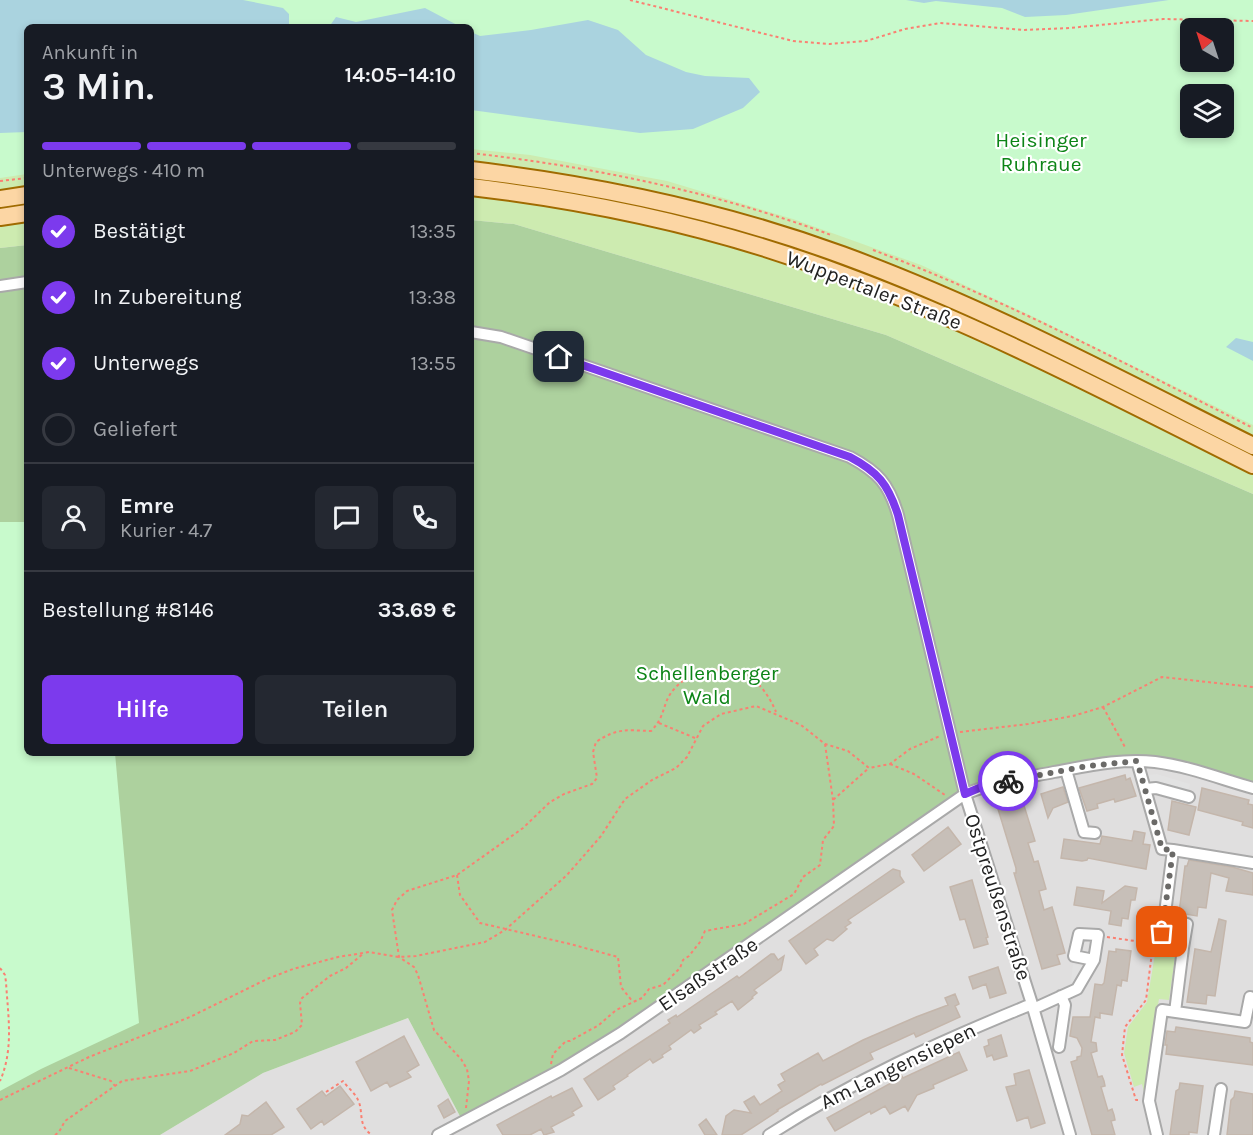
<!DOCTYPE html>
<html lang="de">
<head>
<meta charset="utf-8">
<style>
	body { margin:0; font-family:Karla,sans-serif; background:#242831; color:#f1f3f6; height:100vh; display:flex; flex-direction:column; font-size:22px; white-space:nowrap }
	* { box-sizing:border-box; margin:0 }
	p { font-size:20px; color:#9ea1a6 }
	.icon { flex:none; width:33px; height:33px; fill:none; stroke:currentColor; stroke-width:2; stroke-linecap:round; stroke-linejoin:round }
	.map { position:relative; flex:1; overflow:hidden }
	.details { position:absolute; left:24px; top:24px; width:450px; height:732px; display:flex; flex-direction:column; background:#171b24; border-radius:9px; box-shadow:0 3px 9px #0003 }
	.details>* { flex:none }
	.needle { width:39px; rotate:321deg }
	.tools { position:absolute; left:1180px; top:18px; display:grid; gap:12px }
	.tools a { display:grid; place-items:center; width:54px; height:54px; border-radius:9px; background:#171b24; box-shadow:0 3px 9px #0003; font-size:30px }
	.pin { position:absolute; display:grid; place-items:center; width:51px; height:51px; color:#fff; margin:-26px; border-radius:12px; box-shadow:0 3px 9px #0006 }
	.courier { position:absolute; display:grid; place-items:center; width:60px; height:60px; margin:-30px; border:4px solid #7c3aed; border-radius:50%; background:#fff; color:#222; box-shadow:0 2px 8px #0007 }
	.head em { font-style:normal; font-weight:600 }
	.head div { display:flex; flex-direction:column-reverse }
	.head { display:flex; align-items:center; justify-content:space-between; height:102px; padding:0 18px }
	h1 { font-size:39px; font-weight:600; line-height:45px }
	.bar { display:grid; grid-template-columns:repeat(4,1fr); gap:9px 6px; align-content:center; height:72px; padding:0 18px }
	.bar i { height:8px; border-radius:4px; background:#363941 }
	.bar .selected { background:#7c3aed }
	.bar p { grid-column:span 4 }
	.line { display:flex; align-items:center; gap:15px; padding:0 18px; border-top:2px solid #363941 }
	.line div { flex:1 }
	.round { display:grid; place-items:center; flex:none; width:63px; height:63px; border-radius:9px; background:#242831 }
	ol { padding:0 18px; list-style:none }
	li { display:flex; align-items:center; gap:18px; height:66px }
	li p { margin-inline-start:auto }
	li .icon { padding:6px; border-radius:50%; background:#7c3aed; color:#fff; stroke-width:4 }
	li:last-child { color:#9ea1a6 }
	li i { width:33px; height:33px; border:3px solid #363941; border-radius:50% }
	.cta { display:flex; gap:12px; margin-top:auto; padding:12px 18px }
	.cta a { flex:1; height:69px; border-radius:9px; background:#7c3aed; color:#fff; font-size:24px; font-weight:600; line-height:69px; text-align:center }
	.cta a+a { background:#242831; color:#f1f3f6 }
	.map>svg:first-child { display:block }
</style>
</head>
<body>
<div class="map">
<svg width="1253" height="1135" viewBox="0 0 1253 1135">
	<rect width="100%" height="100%" fill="#f2efe9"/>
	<path fill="#e0dfdf" d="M1154 763 1253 790V1135H160L263 1073 408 1018 462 1120 966 795 1104 764Z"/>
	<path fill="#cdebb0" d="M471 146 531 152 668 180 794 216 923 263 1253 422V494L886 335 514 224 471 220Z
		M27 169V245L0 248V173Z
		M1156 948 1176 950 1169 1000 1159 999 1144 1092 1142 1084 1134 1087 1124 1053 1128 1027 1147 1002Z"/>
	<path fill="#add19e" d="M471 220 514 224 886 335 1253 494V787L1157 761 985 784 620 1031 462 1120 408 1018 263 1073 160 1135H0V248L27 245V753H471Z"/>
	<path fill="#c8facc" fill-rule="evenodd" d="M0 0H1253V425L1036 318 921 265 793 219 667 181 530 155 471 149V27H27V174L0 178ZM1191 28H1224V62H1191ZM1191 94H1224V128H1191Z
		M0 522H27V753H115L139 1023 41 1069 0 1091Z"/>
	<path fill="#e2e2e2" d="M1157 774 1190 784 1188 792 1151 783 1148 775Z
		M1073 964 1083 966 1078 984 1071 982Z"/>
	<path fill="#aad3df" d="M0 0H243L283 8 289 14V27H27V132L0 133Z
		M906 0H1169L1066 15 1025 17 1002 8 936 1 924 3Z
		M425 8 461 27H329L336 17 356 22Z
		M588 20 618 30 646 55 686 72 705 76 749 78 760 92 743 108 693 129 640 133 471 110V32L480 36 531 30Z
		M1236 338 1253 342V361L1226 347Z"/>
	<path fill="#c7bfb8" stroke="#c4b6ab" stroke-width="1.5" d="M1125 775 1126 780 1130 778 1136 796 1115 802 1114 799 1097 804 1098 808 1087 811 1079 788Z
		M1063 787 1068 802 1053 808 1048 818 1041 794Z
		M1202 788 1249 800 1248 804 1253 805V828L1242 825 1243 822 1198 810Z
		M1021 796 1035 841 1028 843 1034 862 1038 861 1046 889 1039 891 1044 910 1052 907 1065 953 1057 955 1060 964 1042 969 1014 873H1016V868L998 809 1001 808 999 803Z
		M1172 801 1196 807 1189 835 1168 830Z
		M948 827 961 844 924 871 912 855Z
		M1134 831 1145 833 1143 844 1150 845 1146 869 1088 858 1087 860 1082 861 1061 858 1064 839 1100 844 1102 836 1132 841Z
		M1189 860 1232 867 1253 873V895L1226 891 1229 878 1211 873 1206 908 1198 907 1197 916 1179 913 1185 866H1187Z
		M893 869 900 871V876L904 882 848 920 851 923 845 927 847 929 833 941 827 939 814 949 818 955 806 964 789 941Z
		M972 880 988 937 986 938 988 944 974 948 965 919 960 920 950 887Z
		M1125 886 1137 888 1135 900H1131L1128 919 1122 918 1121 926 1109 924 1111 911 1074 905 1077 887 1104 891 1102 903Z
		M1219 919 1226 921 1215 996 1207 995 1206 1004 1187 1002 1195 949 1211 952Z
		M1116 949 1131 951 1127 981 1122 980 1121 986 1117 985 1112 1015 1100 1013V1018L1095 1017 1091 1042 1096 1043 1097 1051 1091 1053 1098 1077 1102 1076 1104 1081 1105 1086 1101 1087 1108 1111 1112 1109 1114 1115 1115 1120 1111 1121 1115 1135H1092L1071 1062 1077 1060V1057L1081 1056 1082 1048 1077 1038 1070 1036 1073 1017H1090L1095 984 1102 985 1104 983 1109 951 1116 952Z
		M771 954H774L778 960 784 956 781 970 754 990 757 993 752 997 753 998 738 1010 732 1001 715 1012 717 1014 699 1025 701 1028 694 1033 691 1030 669 1046 671 1049 662 1055 663 1057 653 1063 650 1059 627 1075 628 1076 613 1086 615 1089 598 1100 584 1079 670 1023 668 1020 676 1015 677 1017 737 976 739 978Z
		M998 967 1006 993 990 998 986 984 973 989 969 977Z
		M955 994 959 1004 955 1006 960 1017 916 1037 914 1033 870 1053 873 1059 822 1085 821 1084 777 1110 778 1111 741 1135H722L726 1116 734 1110 751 1113 744 1102 754 1096 760 1105 782 1091 778 1085 785 1081 781 1074 818 1053 823 1061 863 1040 916 1017 948 1005 945 998Z
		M1176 1027 1250 1038V1042L1253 1043V1065L1166 1054 1167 1045H1165L1167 1031 1175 1032Z
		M1001 1035 1007 1056 994 1060 992 1055 987 1057 984 1047 989 1045 988 1040Z
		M404 1036 419 1065 407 1072 411 1077 390 1087 387 1082 371 1091 356 1062Z
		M959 1052 967 1070 933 1085 934 1088 917 1095 908 1111 905 1106 890 1114 885 1106 871 1114 870 1111 835 1131 827 1118 893 1082 891 1078 900 1073 903 1078Z
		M1029 1070 1045 1123 1031 1128 1028 1117 1017 1121 1006 1087 1016 1085 1014 1074Z
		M1180 1083 1203 1086 1197 1133 1189 1132V1135H1170L1176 1091 1179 1089Z
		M340 1086 354 1104 324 1125 322 1121 311 1129 297 1109 322 1091 326 1096Z
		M572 1088 582 1106 572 1112 574 1115 551 1127 554 1132 544 1135 541 1129 530 1135H503L497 1125 551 1096 552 1098Z
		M1235 1091 1253 1094V1135H1227L1231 1100 1234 1097Z
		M448 1099 455 1112 444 1118 438 1106Z
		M266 1102 284 1127 271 1135H225L240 1124 242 1115 248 1116Z
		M706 1119 717 1135H705L699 1125Z"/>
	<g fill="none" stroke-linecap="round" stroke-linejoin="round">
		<defs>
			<path id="street" d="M0 286 27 282
				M471 332 501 337 850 457C878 472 889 484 898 515L965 794 1032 1004 1070 1135
				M1137 761 1162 849 1173 850 1161 945 1183 948 1175 1012
				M1066 770 1084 832 1095 833
				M1145 789 1156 788 1189 797
				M1173 850 1253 863
				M1164 920 1187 924 1183 948
				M1033 1009 1077 989 1094 960 1098 935 1079 934 1074 956 1094 960
				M1059 1047 1065 1005 1061 996
				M438 1135 561 1070 621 1033 965 794C994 782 1024 778 1054 772 1087 766 1121 758 1155 762 1188 766 1221 779 1253 788
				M769 1135C852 1081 941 1041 1032 1004
				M1157 1135 1149 1101 1162 1010 1245 1022 1250 997 1253 998
				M1214 1135 1221 1089"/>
			<path id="primary" d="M471 170C597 185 722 211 842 255 984 307 1117 378 1253 446
				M471 187C598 202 726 230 846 276 986 328 1119 398 1253 465
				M0 199 27 195
				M0 217 27 213"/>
		</defs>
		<use href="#street" stroke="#a9a9a9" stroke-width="14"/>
		<use href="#primary" stroke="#a06b00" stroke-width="20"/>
		<path stroke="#fa8072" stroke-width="2" stroke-dasharray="3 3" stroke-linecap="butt" d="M630 0 793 41 830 44 866 41 905 29 940 23 1023 30 1069 28 1163 19 1253 21
			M471 153C593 167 715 192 831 235
			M0 181 27 178
			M873 250C1004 299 1128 365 1253 428
			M1103 707 1126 749
			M659 723 695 738
			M960 732 1028 724 1073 716 1103 707 1162 677 1253 687
			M825 744 833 800
			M890 764 914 774 945 795
			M457 875 460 895 480 923 570 944 618 957 621 987 633 1002
			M1107 937 1149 943
			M0 968 5 975 6 982C8 1016 14 1049 0 1081
			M551 1064 553 1054 566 1041H570L599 1025 616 1010 642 998 649 989 663 985 680 968 683 960 689 956 700 942 705 931 744 924 794 894 803 877 820 865 823 840 834 826 833 800 869 768
			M69 1068 111 1081 115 1086
			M326 1092 343 1081C347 1087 355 1093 358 1100 364 1112 357 1125 372 1135
			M0 1100 89 1057 190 1017 267 979 293 969 338 957 369 952 399 957 416 956 485 942 505 930 567 875 601 836 625 799 652 780 676 768 687 757 703 726 721 714 756 706 801 725 825 744 848 751 869 768 890 764 910 749 940 736
			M1138 1100H1136L1122 1055 1125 1027 1146 1000 1152 952
			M466 1108 469 1081 467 1069 461 1059 434 1030 418 975 414 967 399 957 392 910 397 900 407 891 457 875 523 828 550 802 564 794 592 784 597 778 593 752 596 742C617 728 626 730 651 731 667 715 661 703 675 688 683 679 692 676 703 673 740 663 762 679 776 712
			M55 1135 59 1132 65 1121 122 1081 190 1071 234 1053 253 1041 275 1040 295 1032 302 1025 300 1003 302 998 330 976 346 968 364 953"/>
		<use href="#street" stroke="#fff" stroke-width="10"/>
		<use href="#primary" stroke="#fcd6a4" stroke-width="16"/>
	</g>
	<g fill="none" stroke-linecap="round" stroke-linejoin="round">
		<path stroke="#6b6a68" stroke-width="6" stroke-dasharray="0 10.8" d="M1008 781 1088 766 1137 761 1162 849 1173 850 1162 932"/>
		<path stroke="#7c3aed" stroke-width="8" d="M559 357 850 457C878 472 888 484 898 515L965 794 986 785 1008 781"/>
	</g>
	<g text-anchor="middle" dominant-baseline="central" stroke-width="4.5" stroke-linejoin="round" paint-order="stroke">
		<g font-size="21" fill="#0c8416" stroke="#fff">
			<text x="1041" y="140">Heisinger<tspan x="1041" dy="24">Ruhraue</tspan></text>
			<text x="707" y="673">Schellenberger<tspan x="707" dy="24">Wald</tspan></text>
		</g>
		<g font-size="21" fill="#222" stroke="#fff">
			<text transform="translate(874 290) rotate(21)">Wuppertaler Straße</text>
			<text transform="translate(998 897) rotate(72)">Ostpreußenstraße</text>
			<text transform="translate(708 974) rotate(-34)">Elsaßstraße</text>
			<text transform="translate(898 1066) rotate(-26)">Am Langensiepen</text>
		</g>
	</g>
</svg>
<div class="tools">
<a><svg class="needle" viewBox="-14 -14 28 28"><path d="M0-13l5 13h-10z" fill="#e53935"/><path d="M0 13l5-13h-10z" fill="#9ea1a6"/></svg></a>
<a><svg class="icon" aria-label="layers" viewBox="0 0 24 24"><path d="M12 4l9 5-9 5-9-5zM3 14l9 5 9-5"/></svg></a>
</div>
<div class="pin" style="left:1162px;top:932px;background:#ea580c"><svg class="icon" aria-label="bag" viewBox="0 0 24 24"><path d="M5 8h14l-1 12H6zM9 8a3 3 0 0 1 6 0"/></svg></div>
<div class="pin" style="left:559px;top:357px;background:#1f2937"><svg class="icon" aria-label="home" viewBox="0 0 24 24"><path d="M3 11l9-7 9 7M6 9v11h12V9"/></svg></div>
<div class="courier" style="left:1008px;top:781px"><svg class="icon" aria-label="bike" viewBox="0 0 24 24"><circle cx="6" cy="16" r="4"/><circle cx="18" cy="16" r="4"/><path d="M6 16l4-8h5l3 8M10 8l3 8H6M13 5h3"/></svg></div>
<section class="details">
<div class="head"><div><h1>3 Min.</h1><p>Ankunft in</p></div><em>14:05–14:10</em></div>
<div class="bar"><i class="selected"></i><i class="selected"></i><i class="selected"></i><i></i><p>Unterwegs · 410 m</p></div>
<ol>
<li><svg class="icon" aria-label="check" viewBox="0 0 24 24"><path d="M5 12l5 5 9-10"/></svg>Bestätigt<p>13:35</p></li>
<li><svg class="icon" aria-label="check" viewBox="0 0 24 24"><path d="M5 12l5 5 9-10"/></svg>In Zubereitung<p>13:38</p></li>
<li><svg class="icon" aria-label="check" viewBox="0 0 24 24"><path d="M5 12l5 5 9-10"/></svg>Unterwegs<p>13:55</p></li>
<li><i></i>Geliefert</li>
</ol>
<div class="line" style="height:108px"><a class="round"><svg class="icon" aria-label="person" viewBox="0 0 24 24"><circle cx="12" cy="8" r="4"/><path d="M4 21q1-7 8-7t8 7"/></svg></a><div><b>Emre</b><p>Kurier · 4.7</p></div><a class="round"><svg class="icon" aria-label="chat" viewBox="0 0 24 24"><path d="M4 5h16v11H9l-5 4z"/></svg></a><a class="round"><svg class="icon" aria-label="phone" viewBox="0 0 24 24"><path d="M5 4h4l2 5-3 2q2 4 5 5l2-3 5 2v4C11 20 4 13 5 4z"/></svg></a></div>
<div class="line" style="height:78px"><div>Bestellung #8146</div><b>33.69 €</b></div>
<div class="cta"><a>Hilfe</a><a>Teilen</a></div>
</section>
</div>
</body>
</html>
